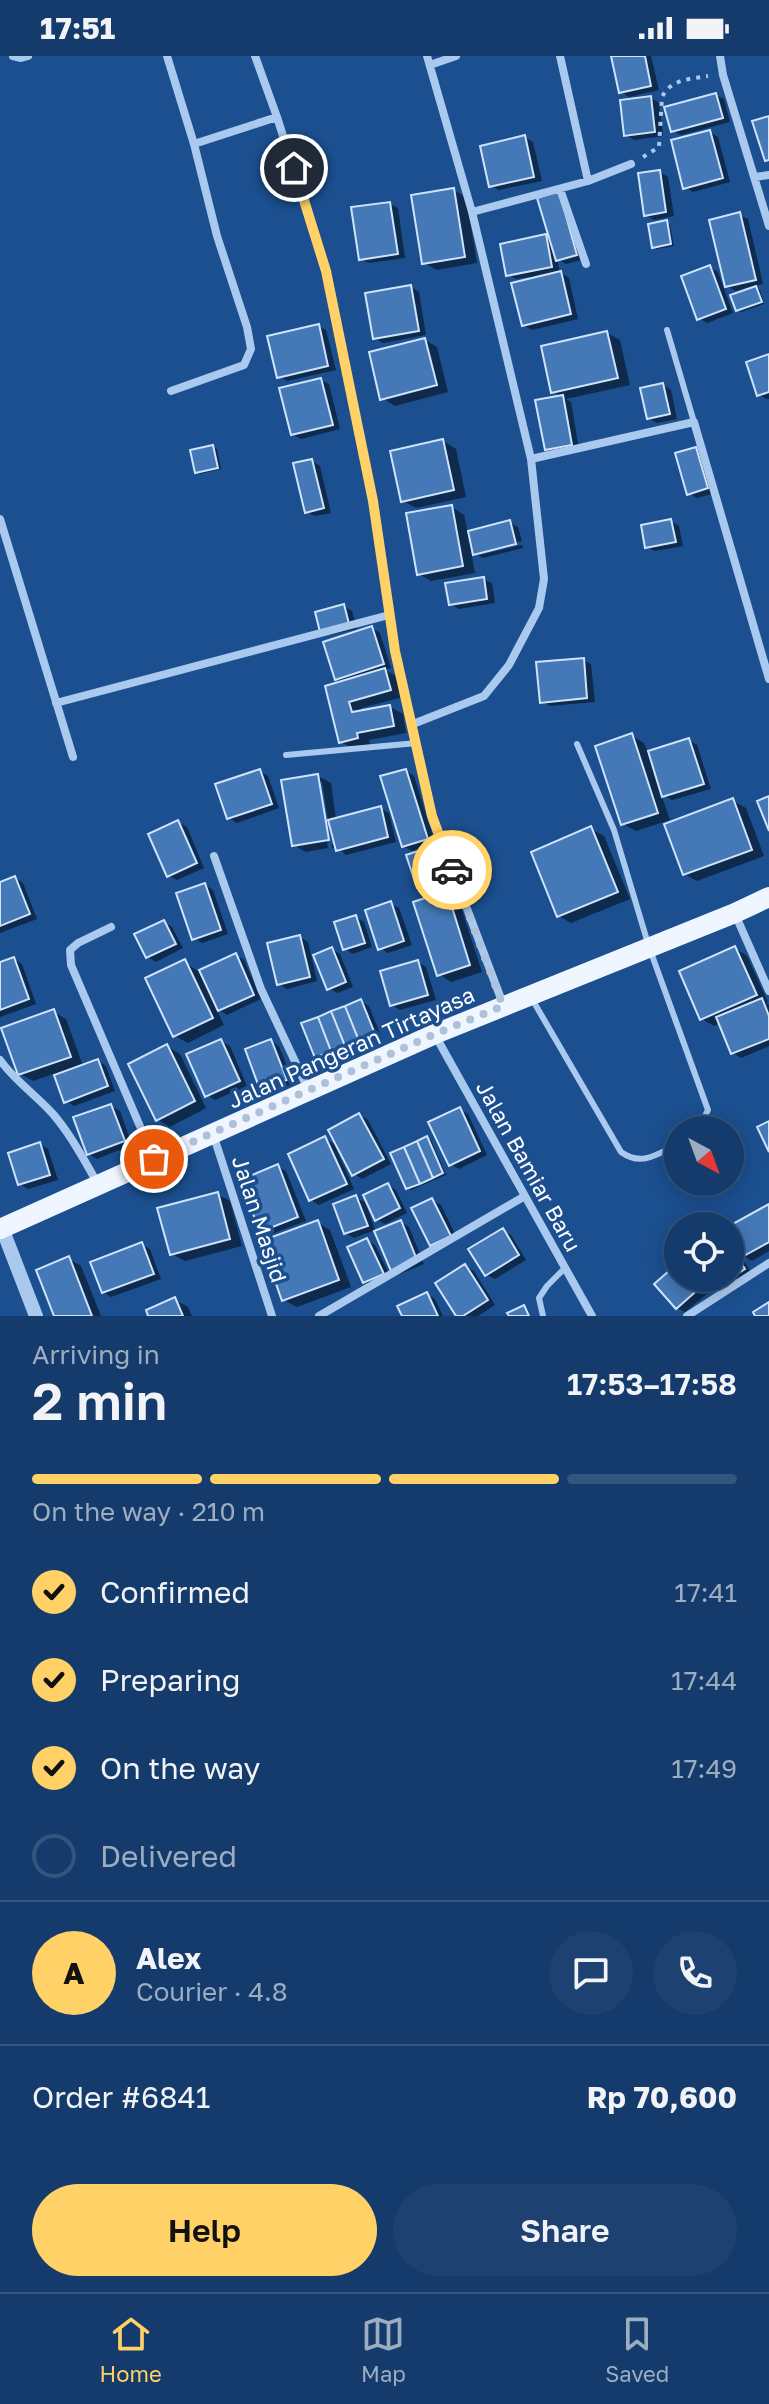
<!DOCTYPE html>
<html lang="en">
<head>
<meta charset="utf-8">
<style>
	body { margin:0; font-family:"Golos Text",sans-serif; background:#1d4271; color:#f1f3f6; height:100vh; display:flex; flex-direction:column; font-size:30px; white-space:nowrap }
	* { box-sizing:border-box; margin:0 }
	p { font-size:26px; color:#9dadc1 }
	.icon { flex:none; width:44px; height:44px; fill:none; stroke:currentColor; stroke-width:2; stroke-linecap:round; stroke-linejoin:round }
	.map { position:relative; height:1260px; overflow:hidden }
	.details { display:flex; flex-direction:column; background:#143b6b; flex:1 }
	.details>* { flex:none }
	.needle { width:52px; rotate:139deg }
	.buttons { position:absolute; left:664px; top:1060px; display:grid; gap:16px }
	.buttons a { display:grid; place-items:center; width:80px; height:80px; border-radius:50%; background:#143b6b; box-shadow:0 4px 20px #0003,0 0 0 2px #33557e; font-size:40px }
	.pin { position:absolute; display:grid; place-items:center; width:68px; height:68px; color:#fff; margin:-34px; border:4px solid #fff; border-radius:50%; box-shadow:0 2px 8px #0007 }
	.courier { position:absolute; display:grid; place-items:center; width:80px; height:80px; margin:-40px; border:6px solid #ffd166; border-radius:50%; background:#fff; color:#222; box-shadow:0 2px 10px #0007 }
	.summary em { font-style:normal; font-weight:600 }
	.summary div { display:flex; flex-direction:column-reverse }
	.summary { display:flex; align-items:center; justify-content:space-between; height:136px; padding:0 32px }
	h1 { font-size:52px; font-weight:600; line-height:60px }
	.bar { display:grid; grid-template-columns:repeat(4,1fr); gap:12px 8px; align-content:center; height:96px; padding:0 32px }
	.bar i { height:10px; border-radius:6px; background:#33557e }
	.bar .on { background:#ffd166 }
	.bar p { grid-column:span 4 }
	.line { display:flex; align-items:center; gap:20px; padding:0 32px; border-top:2px solid #33557e }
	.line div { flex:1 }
	.round { display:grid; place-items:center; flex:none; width:84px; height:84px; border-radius:42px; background:#1d4271 }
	ol { padding:0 32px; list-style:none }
	li { display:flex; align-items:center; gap:24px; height:88px }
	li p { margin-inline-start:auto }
	li .icon { padding:8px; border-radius:50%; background:#ffd166; color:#111; stroke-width:4 }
	li:last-child { color:#9dadc1 }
	li i { width:44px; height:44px; border:4px solid #33557e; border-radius:50% }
	.button { display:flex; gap:16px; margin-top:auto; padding:16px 32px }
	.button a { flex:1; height:92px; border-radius:48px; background:#ffd166; color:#111; font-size:32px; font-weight:600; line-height:92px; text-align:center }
	.button a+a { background:#1d4271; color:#f1f3f6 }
	.status { display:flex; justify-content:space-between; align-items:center; height:56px; padding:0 40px; background:#143b6b; direction:ltr }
	.status svg { height:22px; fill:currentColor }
	.tab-bar { display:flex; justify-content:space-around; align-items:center; height:112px; border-top:2px solid #33557e; background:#143b6b; font-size:22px; color:#9dadc1 }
	.tab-bar a { display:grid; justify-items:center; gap:4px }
	.tab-bar .on { color:#ffd166 }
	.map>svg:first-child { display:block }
</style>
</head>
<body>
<div class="status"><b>17:51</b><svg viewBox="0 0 49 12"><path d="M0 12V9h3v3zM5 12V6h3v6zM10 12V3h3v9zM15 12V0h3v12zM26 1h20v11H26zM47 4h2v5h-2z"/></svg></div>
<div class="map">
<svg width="769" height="1260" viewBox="0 0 769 1260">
	<rect width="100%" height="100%" fill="#1b4f8f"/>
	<path fill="#0007" d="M613 0H651L659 34 629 41 621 36Z
		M716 39 724 43 730 66 681 79 673 75Z
		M651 42 659 47 663 80 634 84 626 79Z
		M710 76 718 81 730 126 693 136 685 131Z
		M525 81 533 86 542 125 499 134 491 130Z
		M659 116 668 121 674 160 654 164 646 159Z
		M453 134 466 141 477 207 437 214 424 207Z
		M559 137 585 203 566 208 557 203 560 216 569 222 578 263 532 274 523 269 530 221 516 223 508 219 545 181 552 184Z
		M390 148 398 152 405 202 369 207 360 203Z
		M739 159 748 163 763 228 753 230 760 234 764 248 741 256 737 254 750 234 749 231 736 235 727 230Z
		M667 167 670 169 674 190 657 193 654 191Z
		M710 211 718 216 733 257 707 267 699 262Z
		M411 231 419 236 426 279 383 287 375 282Z
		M318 270 326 274 336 314 287 325 279 320Z
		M607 277 620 284 630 329 566 343 571 346 579 393 555 398 546 393 562 341 553 336Z
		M425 284 437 291 448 336 395 350 382 342Z
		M769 301V343H767L759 339Z
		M321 324 329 328 340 373 301 383 292 378Z
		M663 329 671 334 677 363 657 367 648 362Z
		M443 385 456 393 466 441 416 452 403 445Z
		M213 391 217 393 221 413 200 418 197 416Z
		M696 393 704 398 715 437 697 442 689 437Z
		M312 405 320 410 331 457 315 460 306 456Z
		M452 451 464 459 468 477 510 467 518 471 522 485 479 495V499L522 489 523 492 483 502 471 495 475 517 431 525 419 518Z
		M671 465 679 470 683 490 655 495 647 491Z
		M483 523 492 527 495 547 459 553 451 548Z
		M344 550 352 555 357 573 330 579 322 574Z
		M372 572 380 577 391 612 385 614 398 621 403 641 361 652 362 656 390 651 403 658 406 677 369 684 370 688 354 693 341 686 343 627 336 623Z
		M583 604 591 608 595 646 550 650 541 645Z
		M632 680 644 687 648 697 689 684 697 689 711 733 672 744 661 738 670 764 636 775 623 768Z
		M259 715 268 720 279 752 237 767 229 762Z
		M406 715 414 720 435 787 412 795 403 790Z
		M318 720 331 727 336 764 380 752 389 757 396 786 346 799 337 791 332 792V788L336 790V786L331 782 322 726H318L319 780 327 785 328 792 306 796 293 789Z
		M733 745 746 752 764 800 697 825 684 818Z
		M178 766 187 771 204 812 177 824 168 819Z
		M591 773 604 780 630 843 571 867 559 860Z
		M423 795 432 800 442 830 427 835 419 831Z
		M15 822 23 827 37 863 0 877V828Z
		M205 829 213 834 228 878 202 887 194 882Z
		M447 837 459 845 482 916 451 926 439 918Z
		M391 848 399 852 412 889 388 897 380 892Z
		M356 861 364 866 372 891 353 898 345 893Z
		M164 866 172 871 183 892 156 906 148 901Z
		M300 881 308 886 317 925 287 933 279 928Z
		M735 892 747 900 768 946 766 947 769 949V990L741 1002 733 997 720 967 714 970 702 963Z
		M332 893 340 898 353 931 337 937 329 932Z
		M236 899 244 904 261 943 227 959 216 952 224 969 188 987 175 980 185 906 199 916Z
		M14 903 22 908 36 948 0 961V908Z
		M418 906 426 911 436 944 400 954 392 949Z
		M361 945 369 950 382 983 368 988 364 985 337 996 338 1000 325 1005 316 1001Z
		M54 956 66 963 83 1010 98 1005 106 1010 115 1035 74 1050 66 1045 56 1017 33 1025 20 1018Z
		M221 985 230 990 247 1030 215 1044 207 1039Z
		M271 985 279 990 294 1028 270 1037 262 1032Z
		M167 990 180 998 206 1052 170 1071 157 1063Z
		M111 1050 120 1055 132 1089 97 1103 89 1098Z
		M459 1053 468 1058 487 1099 459 1113 450 1108Z
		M359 1059 368 1064 391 1108 362 1123 354 1118Z
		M427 1082 431 1084 446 1119 411 1134 408 1132Z
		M325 1083 334 1088 354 1133 319 1149 311 1144Z
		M39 1088 48 1093 58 1124 28 1133 20 1128Z
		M278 1111 286 1115 306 1165 269 1179 261 1174Z
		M388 1129 396 1134 407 1157 385 1168 376 1163Z
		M217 1138 230 1145 242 1190 185 1205 172 1198Z
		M356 1142 365 1146 375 1174 354 1182 346 1177Z
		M432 1144 441 1149 458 1184 439 1193 431 1188Z
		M769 1150V1195L752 1205 739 1197 752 1218 730 1231 719 1222H730V1183L733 1189 736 1187Z
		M401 1166 409 1171 424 1208 400 1218 392 1213Z
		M318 1167 330 1174 351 1231 297 1251 284 1244Z
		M503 1174 511 1179 526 1204 495 1223 487 1219Z
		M367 1184 375 1189 391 1222 373 1230 365 1226Z
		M142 1189 150 1193 161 1223 111 1241 103 1236Z
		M69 1203 81 1210 101 1260H56Z
		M465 1210 474 1215 495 1249 478 1260H458Z
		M678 1210V1222H695L708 1237 685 1256 677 1252Z
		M427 1238 435 1243 443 1260H404Z
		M175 1244 188 1251 192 1260H150Z"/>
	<path fill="#4478b7" stroke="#cfe3fa" stroke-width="2" d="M611 0H645L651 30 619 37Z
		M716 37 723 62 671 76 664 51Z
		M651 40 655 76 624 80 620 44Z
		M769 60V104L765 105 752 65Z
		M710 74 723 122 683 133 671 84Z
		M525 79 534 121 489 131 480 90Z
		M660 114 666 156 644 160 638 117Z
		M454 132 465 201 422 208 411 139Z
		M559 135 577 199 556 205 537 142Z
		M390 146 398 198 359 204 351 151Z
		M740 156 756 224 725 231 709 164Z
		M667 164 671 188 652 192 648 168Z
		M546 178 552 211 506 220 500 188Z
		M710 209 726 253 697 264 681 220Z
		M561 215 571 258 522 270 511 227Z
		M411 229 419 275 373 283 365 237Z
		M756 230 762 246 736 255 730 239Z
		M319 268 328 310 277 322 267 280Z
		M607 275 618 322 551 337 541 290Z
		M425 282 437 329 380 344 369 296Z
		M769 298V336L757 340 746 306Z
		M321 322 333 369 291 379 279 332Z
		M663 327 670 358 647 363 640 332Z
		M563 339 572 389 545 394 535 344Z
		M443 383 454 434 401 446 390 395Z
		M213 389 218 412 195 417 190 394Z
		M696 391 708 432 687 439 675 397Z
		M312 403 324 452 305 457 293 407Z
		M452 449 463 510 417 519 406 457Z
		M671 463 676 486 645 492 641 469Z
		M510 464 516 488 473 499 468 475Z
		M484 521 487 543 449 549 445 527Z
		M344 548 349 568 320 576 315 556Z
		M372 570 384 608 335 624 323 586Z
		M584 602 587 642 540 647 536 606Z
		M385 612 391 634 349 646 352 656 390 649 394 670 357 677 358 682 339 687 325 630Z
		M632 677 658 757 621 769 595 690Z
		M689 682 704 728 662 741 648 695Z
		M260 713 272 748 227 763 215 728Z
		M406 713 428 783 402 791 380 720Z
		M318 718 329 784 292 790 281 724Z
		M769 740V775L757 745Z
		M733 742 752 794 683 819 664 768Z
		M381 750 388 781 336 795 328 764Z
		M178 764 197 807 167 821 148 778Z
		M591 770 618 836 557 861 531 796Z
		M424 793 434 826 417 832 406 799Z
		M15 820 30 858 0 870V826Z
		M205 827 221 874 192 884 176 837Z
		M447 835 470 909 437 920 413 846Z
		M391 845 404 885 378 894 365 854Z
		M356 859 365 887 343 894 334 866Z
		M164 864 176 888 146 902 134 878Z
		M300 879 310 921 277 929 267 887Z
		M735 890 757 939 700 964 679 915Z
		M332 891 346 926 327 934 313 899Z
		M236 897 254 939 218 955 199 914Z
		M14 901 29 943 0 954V906Z
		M185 903 213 962 173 981 145 922Z
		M418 904 428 939 390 950 380 915Z
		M762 942 769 960V983L731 998 716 961Z
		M361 943 375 978 359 985 345 950Z
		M345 950 359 985 345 990 331 955Z
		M54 953 71 1001 18 1019 1 972Z
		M331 955 345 990 331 995 318 961Z
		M318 961 331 995 315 1002 301 967Z
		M221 983 240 1025 205 1041 186 998Z
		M271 983 287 1024 260 1034 245 993Z
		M167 988 195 1045 156 1065 128 1008Z
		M98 1003 108 1030 64 1047 54 1019Z
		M111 1048 125 1085 87 1099 73 1061Z
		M460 1051 480 1095 449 1110 428 1066Z
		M359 1057 384 1103 352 1120 328 1074Z
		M769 1065V1096L757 1071Z
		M325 1080 347 1128 309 1145 288 1098Z
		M427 1080 443 1117 433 1122 417 1085Z
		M417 1085 433 1122 420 1128 404 1091Z
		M40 1086 50 1119 18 1129 8 1097Z
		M404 1091 420 1128 406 1133 390 1097Z
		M278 1108 298 1161 260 1176 240 1124Z
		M388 1127 400 1152 375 1165 363 1139Z
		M218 1136 230 1183 170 1199 157 1152Z
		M356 1139 368 1170 344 1178 333 1148Z
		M432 1142 451 1180 430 1190 411 1152Z
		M769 1148V1186L742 1201 730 1180 729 1170Z
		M318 1164 339 1224 282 1245 261 1185Z
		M401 1164 417 1204 391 1215 374 1175Z
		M503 1172 519 1199 485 1220 468 1193Z
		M367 1182 384 1218 363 1227 347 1191Z
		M142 1186 154 1218 102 1237 90 1206Z
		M730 1189 745 1213 721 1228 717 1222H730Z
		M69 1200 92 1260H54L36 1214Z
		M678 1207V1222H693L701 1231 676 1253 654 1228Z
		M465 1208 488 1244 463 1260H456L435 1227Z
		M427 1236 438 1260H402L397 1250Z
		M175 1241 183 1260H148L146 1254Z
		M769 1246V1260H755L753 1256Z
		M524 1249 529 1260H509L507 1257Z"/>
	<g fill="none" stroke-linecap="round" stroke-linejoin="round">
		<path stroke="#a9c9ee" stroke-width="4" stroke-dasharray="4 6" stroke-linecap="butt" d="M643 101 659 91 662 41C671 23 690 23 708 20"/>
		<path stroke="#a9c9ee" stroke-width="6" d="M667 274 694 366
			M577 688 614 774 649 891 708 1054 698 1074
			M286 699 417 687
			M532 943 621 1096C642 1111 657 1098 678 1088
			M543 1260 539 1242 547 1230 565 1212"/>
		<path stroke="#a9c9ee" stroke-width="8" d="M13 0 21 2 28 0
			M167 0 194 88 217 180 247 271 251 293 244 309 171 335
			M255 0 277 61 326 215 373 445 395 595 432 760 503 948
			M560 0 588 125
			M720 0 723 19 769 170
			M430 9 456 0
			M194 88 277 61
			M754 121 769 119
			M560 133 586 208
			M472 156 588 125 631 108
			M531 403 694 366 769 623
			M0 463 73 701
			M56 647 389 559
			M413 668 484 640 509 609 539 552 544 523 531 403 472 156 427 0
			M214 800 261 933 308 1033
			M735 858 769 935
			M111 871 78 887 70 894 71 909 154 1103
			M435 979 592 1260
			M0 1004C15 1025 36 1039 53 1058 71 1079 84 1104 98 1128
			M213 1078 272 1260
			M319 1260 525 1140
			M687 1260 769 1207"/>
		<path stroke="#a9c9ee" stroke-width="14" d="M2 1172 36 1260"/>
		<path stroke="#f0f6ff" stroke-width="20" d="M0 1173 435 978 735 857 769 841"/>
	</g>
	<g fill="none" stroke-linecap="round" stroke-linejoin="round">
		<path stroke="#afc1d8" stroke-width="8" stroke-dasharray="0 14.4" d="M154 1103 435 978 503 950 452 814"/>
		<path stroke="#ffd166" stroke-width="10" d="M294 112 326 215 373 445 395 595 432 760 452 814"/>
	</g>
	<g text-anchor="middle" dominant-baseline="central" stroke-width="7" stroke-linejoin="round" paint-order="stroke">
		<g font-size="22" fill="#fff" stroke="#1b4f8f">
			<text transform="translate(351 991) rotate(-24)">Jalan Pangeran Tirtayasa</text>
			<text transform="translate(529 1110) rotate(61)">Jalan Bamiar Baru</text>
			<text transform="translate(260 1163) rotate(72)">Jalan Masjid</text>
		</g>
	</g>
</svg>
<div class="buttons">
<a><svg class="needle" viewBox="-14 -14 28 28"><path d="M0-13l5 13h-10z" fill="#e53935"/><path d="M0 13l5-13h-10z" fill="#9dadc1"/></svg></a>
<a><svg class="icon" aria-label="locate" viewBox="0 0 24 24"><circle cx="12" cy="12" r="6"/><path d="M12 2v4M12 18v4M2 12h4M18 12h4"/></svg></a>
</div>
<div class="pin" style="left:154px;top:1103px;background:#ea580c"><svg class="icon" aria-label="bag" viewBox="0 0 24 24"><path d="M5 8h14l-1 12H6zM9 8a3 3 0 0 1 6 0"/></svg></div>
<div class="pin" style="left:294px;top:112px;background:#1f2937"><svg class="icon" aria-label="home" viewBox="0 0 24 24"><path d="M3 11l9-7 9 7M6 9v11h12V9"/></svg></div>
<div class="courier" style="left:452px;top:814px"><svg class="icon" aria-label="car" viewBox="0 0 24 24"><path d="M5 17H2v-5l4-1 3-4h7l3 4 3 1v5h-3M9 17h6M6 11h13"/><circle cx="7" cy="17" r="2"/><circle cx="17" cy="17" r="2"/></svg></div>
</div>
<section class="details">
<div class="summary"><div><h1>2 min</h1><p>Arriving in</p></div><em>17:53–17:58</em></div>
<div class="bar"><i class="on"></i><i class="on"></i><i class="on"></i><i></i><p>On the way · 210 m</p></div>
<ol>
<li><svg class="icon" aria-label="check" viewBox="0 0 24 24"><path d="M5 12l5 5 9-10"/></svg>Confirmed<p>17:41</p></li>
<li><svg class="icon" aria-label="check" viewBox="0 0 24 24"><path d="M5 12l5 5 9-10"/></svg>Preparing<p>17:44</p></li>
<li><svg class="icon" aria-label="check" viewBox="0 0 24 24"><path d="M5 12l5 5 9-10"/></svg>On the way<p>17:49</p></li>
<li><i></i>Delivered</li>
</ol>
<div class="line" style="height:144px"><b class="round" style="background:#ffd166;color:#111">A</b><div><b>Alex</b><p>Courier · 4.8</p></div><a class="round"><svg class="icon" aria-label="chat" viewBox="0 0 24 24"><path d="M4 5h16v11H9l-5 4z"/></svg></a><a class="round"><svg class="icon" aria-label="phone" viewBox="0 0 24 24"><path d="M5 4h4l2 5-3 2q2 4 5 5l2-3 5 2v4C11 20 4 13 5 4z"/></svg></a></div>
<div class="line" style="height:104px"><div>Order #6841</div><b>Rp 70,600</b></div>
<div class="button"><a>Help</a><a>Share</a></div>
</section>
<nav class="tab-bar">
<a class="on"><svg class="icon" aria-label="home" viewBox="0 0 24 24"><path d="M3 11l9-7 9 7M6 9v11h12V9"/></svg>Home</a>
<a><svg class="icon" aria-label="map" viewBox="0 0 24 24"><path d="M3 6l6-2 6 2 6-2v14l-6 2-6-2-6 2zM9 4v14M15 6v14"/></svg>Map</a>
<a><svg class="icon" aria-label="saved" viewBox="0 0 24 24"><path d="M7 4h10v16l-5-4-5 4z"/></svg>Saved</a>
</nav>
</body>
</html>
